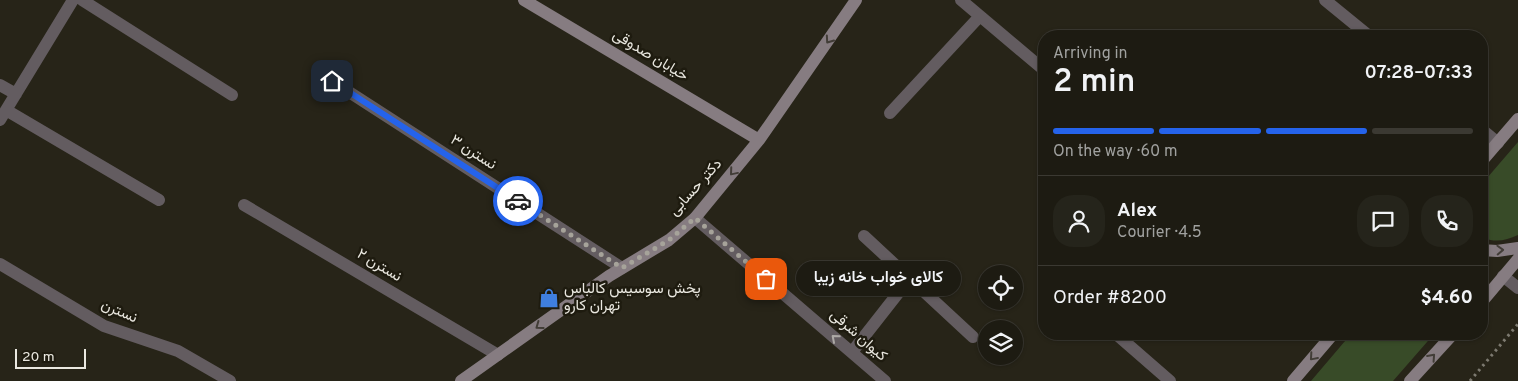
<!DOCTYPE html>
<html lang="en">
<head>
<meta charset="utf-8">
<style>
	body { margin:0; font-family:Overpass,Vazirmatn,sans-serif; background:#25241b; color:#f1f3f6; height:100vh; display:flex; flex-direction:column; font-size:19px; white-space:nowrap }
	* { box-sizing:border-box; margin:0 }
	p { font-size:16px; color:#a0a19f }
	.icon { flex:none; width:28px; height:28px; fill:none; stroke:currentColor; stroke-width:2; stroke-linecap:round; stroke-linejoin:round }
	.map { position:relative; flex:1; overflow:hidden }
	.details { position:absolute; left:1038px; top:30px; width:450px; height:310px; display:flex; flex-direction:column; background:#1d1b12; border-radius:20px; box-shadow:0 1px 4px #0004,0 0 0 1px #3b3932 }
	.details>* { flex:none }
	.buttons { position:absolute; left:978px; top:265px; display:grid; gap:10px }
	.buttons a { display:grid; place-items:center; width:45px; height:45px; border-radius:50%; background:#1d1b12; box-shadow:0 1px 4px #0004,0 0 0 1px #3b3932; font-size:25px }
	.scale { position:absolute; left:15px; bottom:12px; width:71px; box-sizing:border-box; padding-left:5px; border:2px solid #eae8e0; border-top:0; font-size:14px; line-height:18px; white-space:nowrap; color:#eae8e0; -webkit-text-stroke:4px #1e1b0f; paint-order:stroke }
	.pin { position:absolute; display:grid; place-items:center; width:42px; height:42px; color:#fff; margin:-21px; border-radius:10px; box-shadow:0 2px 8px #0006 }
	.courier { position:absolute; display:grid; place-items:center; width:50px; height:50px; margin:-25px; border:4px solid #2563eb; border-radius:50%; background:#fff; color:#222; box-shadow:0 1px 6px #0007 }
	.bubble { position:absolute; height:35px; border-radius:18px; background:#1d1b12; box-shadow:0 1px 4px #0004,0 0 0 1px #3b3932; font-size:16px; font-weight:600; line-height:35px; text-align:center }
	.overview em { font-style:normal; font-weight:600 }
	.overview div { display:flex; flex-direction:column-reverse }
	.overview { display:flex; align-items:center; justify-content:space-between; height:85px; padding:0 15px }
	h1 { font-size:32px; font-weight:600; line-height:38px }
	.bar { display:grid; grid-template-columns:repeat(4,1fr); gap:8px 5px; align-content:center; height:60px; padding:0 15px }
	.bar i { height:6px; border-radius:4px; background:#3b3932 }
	.bar .active { background:#2563eb }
	.bar p { grid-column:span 4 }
	.line { display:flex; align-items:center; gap:12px; padding:0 15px; border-top:1px solid #3b3932 }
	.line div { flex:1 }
	.round { display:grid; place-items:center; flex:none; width:52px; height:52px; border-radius:20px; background:#25241b }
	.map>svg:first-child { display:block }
</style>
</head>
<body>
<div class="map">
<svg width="1518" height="381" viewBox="0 0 1518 381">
	<rect width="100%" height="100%" fill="#272418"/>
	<path fill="#384b28" d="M1518 142V235C1505 241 1495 243 1481 237V185Z
		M1351 334H1434L1393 381H1311Z"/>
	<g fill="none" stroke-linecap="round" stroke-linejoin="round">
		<path stroke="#7d7a70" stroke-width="3" stroke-dasharray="2.5 4" stroke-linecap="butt" d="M1470 381 1518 324"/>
		<path stroke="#635c60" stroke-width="12" d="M82 0 232 95
			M961 0 1044 70
			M1325 0 1369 36
			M332 81 622 268
			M0 85 16 94
			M6 110 159 200
			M890 113 980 16
			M0 120 73 0
			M1481 129 1498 143
			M244 205 498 355
			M695 218 885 381
			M864 236 973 337
			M0 264 104 326 178 351 230 381
			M1503 276 1518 288
			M1116 334 1170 381
			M852 352 910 278"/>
		<path stroke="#867c81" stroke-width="12" d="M524 0 759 140
			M1481 162 1518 119
			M1481 250 1497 251 1518 248
			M1481 303 1518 259
			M461 381 609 276 669 240 695 218 759 140 856 0
			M1293 381 1333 334
			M1410 381 1453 334"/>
	</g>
	<defs><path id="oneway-chevron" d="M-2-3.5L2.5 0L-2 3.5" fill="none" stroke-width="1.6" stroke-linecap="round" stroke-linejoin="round" transform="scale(1.25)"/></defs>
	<g stroke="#423d37">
		<use href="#oneway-chevron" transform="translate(829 40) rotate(125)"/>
		<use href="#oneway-chevron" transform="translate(733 172) rotate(130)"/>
		<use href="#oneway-chevron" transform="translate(1500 250) rotate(-2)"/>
		<use href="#oneway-chevron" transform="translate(539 326) rotate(144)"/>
		<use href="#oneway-chevron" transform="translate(1313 357) rotate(131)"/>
		<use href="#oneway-chevron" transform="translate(1432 357) rotate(-48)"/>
	</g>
	<use stroke="#ada9a6" href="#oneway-chevron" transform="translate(835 338) rotate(-139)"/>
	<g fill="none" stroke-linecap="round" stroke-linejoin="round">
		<path stroke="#a6a39a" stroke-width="5" stroke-dasharray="0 9" d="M518 201 622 268 669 240 695 218 766 279"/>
		<path stroke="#2563eb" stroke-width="6" d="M332 81 518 201"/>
	</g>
	<defs>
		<symbol id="shop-bare" viewBox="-9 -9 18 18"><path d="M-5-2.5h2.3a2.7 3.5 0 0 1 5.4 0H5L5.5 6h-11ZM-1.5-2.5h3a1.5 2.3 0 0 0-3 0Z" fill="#3f7fe0" stroke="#1e1b0f" stroke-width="2.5" paint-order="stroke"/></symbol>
	</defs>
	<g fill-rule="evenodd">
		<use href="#shop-bare" x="535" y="284" width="28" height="28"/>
	</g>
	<g text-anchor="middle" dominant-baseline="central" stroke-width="5" stroke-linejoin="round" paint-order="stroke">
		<g font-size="15" fill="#eae8e0" stroke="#1e1b0f">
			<text transform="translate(650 56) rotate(31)">خیابان صدوقی</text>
			<text transform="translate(473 153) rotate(33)">نسترن ۳</text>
			<text transform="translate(696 188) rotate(-48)">دکتر حسابی</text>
			<text transform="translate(379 266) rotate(31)">نسترن ۲</text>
			<text transform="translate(119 312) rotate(23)">نسترن</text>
			<text transform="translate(858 336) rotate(41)">کیوان شرقی</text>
		</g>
		<g font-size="15" fill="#eae8e0" stroke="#1e1b0f" text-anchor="start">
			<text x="564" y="289">پخش سوسیس کالباس<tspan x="564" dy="17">تهران کارو</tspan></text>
		</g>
	</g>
</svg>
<div class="buttons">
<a><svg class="icon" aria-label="locate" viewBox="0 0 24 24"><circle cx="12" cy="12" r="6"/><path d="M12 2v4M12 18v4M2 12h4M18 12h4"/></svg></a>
<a><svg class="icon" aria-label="layers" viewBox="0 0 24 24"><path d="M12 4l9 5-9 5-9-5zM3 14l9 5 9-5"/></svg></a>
</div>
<div class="scale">20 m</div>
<div class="pin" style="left:766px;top:279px;background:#ea580c"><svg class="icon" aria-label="bag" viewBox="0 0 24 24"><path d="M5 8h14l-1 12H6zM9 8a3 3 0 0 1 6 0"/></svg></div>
<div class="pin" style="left:332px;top:81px;background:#1f2937"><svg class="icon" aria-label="home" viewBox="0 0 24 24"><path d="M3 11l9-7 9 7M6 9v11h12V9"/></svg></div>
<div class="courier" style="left:518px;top:201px"><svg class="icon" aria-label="car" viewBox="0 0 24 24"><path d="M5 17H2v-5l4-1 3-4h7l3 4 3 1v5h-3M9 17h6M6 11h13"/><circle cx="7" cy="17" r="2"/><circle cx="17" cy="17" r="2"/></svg></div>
<div class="bubble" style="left:796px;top:261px;width:165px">کالای خواب خانه زیبا</div>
<section class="details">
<div class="overview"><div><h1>2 min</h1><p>Arriving in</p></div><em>07:28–07:33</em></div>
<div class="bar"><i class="active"></i><i class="active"></i><i class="active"></i><i></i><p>On the way · 60 m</p></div>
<div class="line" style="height:90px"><a class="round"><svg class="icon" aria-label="person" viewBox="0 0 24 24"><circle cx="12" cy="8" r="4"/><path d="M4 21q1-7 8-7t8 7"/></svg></a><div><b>Alex</b><p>Courier · 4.5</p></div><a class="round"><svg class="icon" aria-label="chat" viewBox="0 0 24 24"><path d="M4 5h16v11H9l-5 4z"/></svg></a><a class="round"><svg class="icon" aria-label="phone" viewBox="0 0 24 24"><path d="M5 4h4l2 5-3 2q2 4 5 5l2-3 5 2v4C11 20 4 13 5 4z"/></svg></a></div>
<div class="line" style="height:65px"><div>Order #8200</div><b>$4.60</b></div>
</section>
</div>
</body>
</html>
